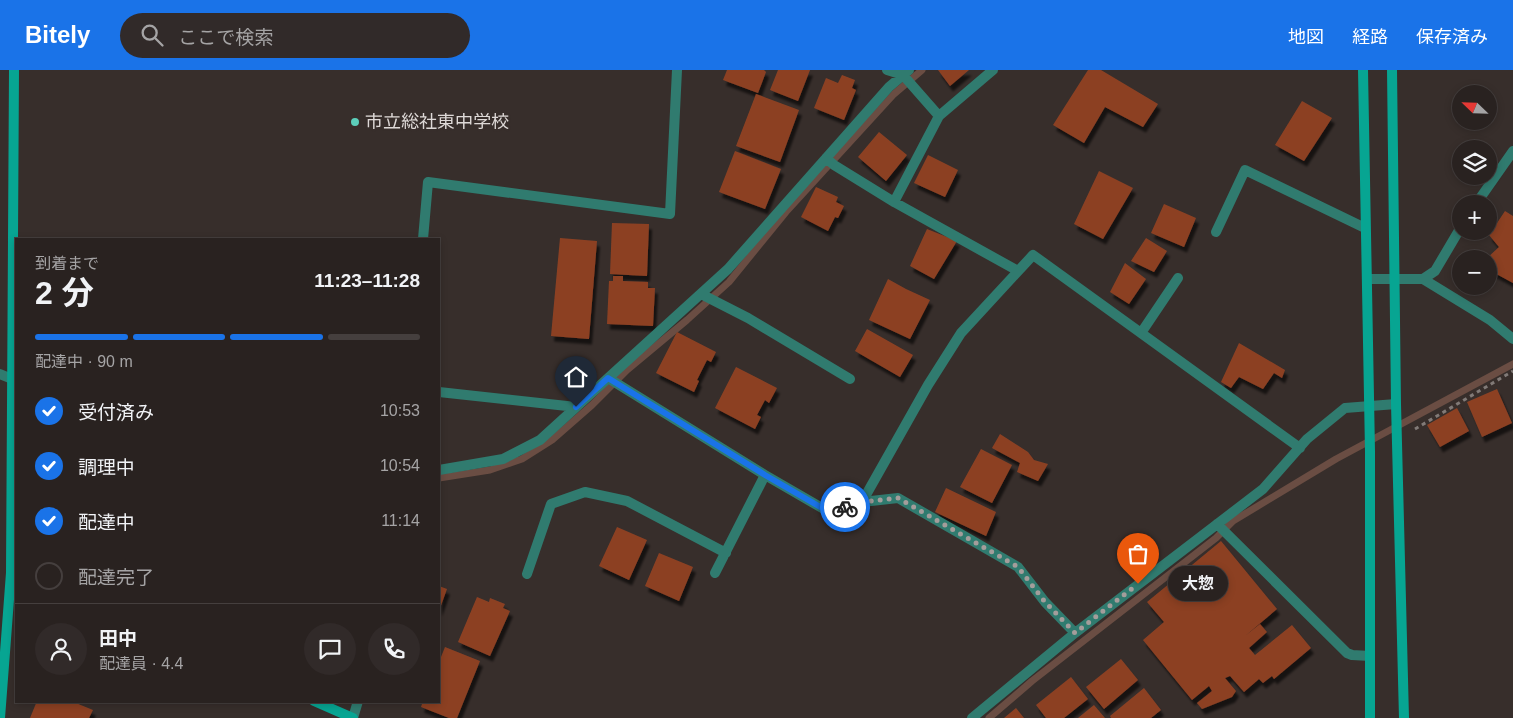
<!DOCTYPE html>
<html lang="ja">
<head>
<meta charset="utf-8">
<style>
	body { margin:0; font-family:Arial,"Noto Sans JP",sans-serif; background:#312a29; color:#f1f3f6; height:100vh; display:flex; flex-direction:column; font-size:19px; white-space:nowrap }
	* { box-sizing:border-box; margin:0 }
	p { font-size:16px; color:#a5a4a5 }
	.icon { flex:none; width:28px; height:28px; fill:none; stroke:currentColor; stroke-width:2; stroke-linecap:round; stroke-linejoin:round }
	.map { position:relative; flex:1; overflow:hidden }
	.details { position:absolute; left:15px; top:168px; width:425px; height:465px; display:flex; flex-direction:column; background:#292220; border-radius:0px; box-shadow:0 2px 8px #0003,0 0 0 1px #453f3e }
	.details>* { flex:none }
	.needle { width:32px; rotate:293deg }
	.tools { position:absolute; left:1452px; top:15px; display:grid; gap:10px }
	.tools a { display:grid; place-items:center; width:45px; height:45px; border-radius:50%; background:#292220; box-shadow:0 2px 8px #0003,0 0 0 1px #453f3e; font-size:25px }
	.pin { position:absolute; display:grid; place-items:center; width:42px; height:42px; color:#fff; margin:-51px -21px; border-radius:50% 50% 50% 0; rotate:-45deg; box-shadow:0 0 5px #0007 }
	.pin .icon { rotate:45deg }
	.courier { position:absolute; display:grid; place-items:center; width:50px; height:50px; margin:-25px; border:4px solid #1a73e8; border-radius:50%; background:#fff; color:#222; box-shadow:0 1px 6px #0007 }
	.bubble { position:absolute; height:35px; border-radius:18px; background:#292220; box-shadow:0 2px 8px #0003,0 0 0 1px #453f3e; font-size:16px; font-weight:700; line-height:35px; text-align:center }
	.overview em { font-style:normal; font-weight:700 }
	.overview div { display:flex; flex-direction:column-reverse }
	.overview { display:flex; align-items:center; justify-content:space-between; height:85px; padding:0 20px }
	h1 { font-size:32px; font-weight:700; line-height:38px }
	.bar { display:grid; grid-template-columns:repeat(4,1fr); gap:8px 5px; align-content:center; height:60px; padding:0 20px }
	.bar i { height:6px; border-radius:4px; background:#453f3e }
	.bar .current { background:#1a73e8 }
	.bar p { grid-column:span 4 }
	.line { display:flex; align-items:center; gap:12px; padding:0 20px; border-top:1px solid #453f3e }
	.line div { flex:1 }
	.round { display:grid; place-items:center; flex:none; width:52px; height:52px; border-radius:26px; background:#312a29 }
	ol { padding:0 20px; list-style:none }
	li { display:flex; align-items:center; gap:15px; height:55px }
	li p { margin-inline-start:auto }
	li .icon { padding:5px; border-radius:50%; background:#1a73e8; color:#fff; stroke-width:4 }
	li:last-child { color:#a5a4a5 }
	li i { width:28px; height:28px; border:2px solid #453f3e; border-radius:50% }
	header { display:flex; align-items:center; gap:30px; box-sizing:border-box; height:70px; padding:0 25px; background:#1a73e8; color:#fff }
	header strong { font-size:24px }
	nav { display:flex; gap:28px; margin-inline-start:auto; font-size:18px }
	.search { width:350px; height:45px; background:#312a29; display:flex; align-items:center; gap:12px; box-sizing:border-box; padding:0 18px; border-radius:28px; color:#a5a4a5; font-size:19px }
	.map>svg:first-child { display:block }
</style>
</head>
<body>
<header>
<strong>Bitely</strong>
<div class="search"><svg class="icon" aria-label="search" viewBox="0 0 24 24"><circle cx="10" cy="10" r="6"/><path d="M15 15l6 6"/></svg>ここで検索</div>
<nav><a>地図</a><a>経路</a><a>保存済み</a></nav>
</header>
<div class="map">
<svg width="1513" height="648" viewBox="0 0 1513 648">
	<defs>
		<filter id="shadow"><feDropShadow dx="3" dy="5.5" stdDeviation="1" flood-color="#0009"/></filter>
	</defs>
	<rect width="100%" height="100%" fill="#372e2b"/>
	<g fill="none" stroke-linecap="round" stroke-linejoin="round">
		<path stroke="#6a4d43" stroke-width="7" d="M439 408 490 400 522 389 552 370 592 335 627 300 687 250 729 212 786 142 894 24 922 0
			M989 648 1032 611 1216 468 1233 451 1336 389 1513 294"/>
	</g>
	<path fill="#8c4124" filter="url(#shadow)" d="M727 0H764L766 2 758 23 723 10Z
		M778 0H810L798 31 770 20Z
		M938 0H969L950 16Z
		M1088 0H1101L1158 34 1143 57 1105 37 1084 73 1053 55Z
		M842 5 855 10 852 18 856 20 844 50 814 38 826 8 838 13Z
		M756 24 799 40 780 92 736 76Z
		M1302 31 1332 48 1304 91 1275 75Z
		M879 62 907 85 886 111 858 87Z
		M735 81 781 99 765 139 719 122Z
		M928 85 958 100 945 127 914 113Z
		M1099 101 1133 118 1103 169 1074 154Z
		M816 117 838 127 836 132 844 136 838 148 835 147 828 161 801 147Z
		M1164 134 1196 148 1184 177 1151 163Z
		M1505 141 1513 146V213L1489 200V189H1486L1499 177 1489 165Z
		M612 153 649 154 647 206 610 204Z
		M927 159 957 171 934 209 910 196Z
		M560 168 597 171 589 269 551 266Z
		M1146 168 1167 181 1154 202 1131 191Z
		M1125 193 1146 209 1129 234 1110 222Z
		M613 206H623V211L648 212V218H655L653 256 607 254 609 211H613Z
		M888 209 906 219 930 230 910 269 869 250Z
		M867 259 913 285 900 307 855 281Z
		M677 262 716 282 711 292 707 290 697 310 699 311 694 322 656 303Z
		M1239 273 1285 300 1282 308 1274 303 1263 319 1239 307 1231 318 1221 312Z
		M736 297 777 318 769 333 765 330 757 345 761 347 755 359 715 338Z
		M1497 319 1512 353 1482 367 1467 332Z
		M1457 338 1469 361 1440 377 1427 355Z
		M1000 364 1028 382 1034 390 1048 394 1038 411 1017 402 1020 393 992 378Z
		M981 379 1012 395 992 433 960 417Z
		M946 418 996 442 986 466 935 442Z
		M617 457 647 470 629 510 599 496Z
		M1221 471 1277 539 1245 566 1260 554 1267 562 1249 578 1255 585 1292 555 1311 578 1274 609 1272 606 1263 613 1259 609 1244 622 1230 606 1225 608 1236 621 1232 627 1202 639 1197 633 1212 621 1209 616 1192 630 1143 570 1164 552 1147 532Z
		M659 483 693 497 679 531 645 516Z
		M439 516 447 519 439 541Z
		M477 527 489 532 490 528 505 534 503 538 510 541 490 586 458 572Z
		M445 577 480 591 457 648H449L421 637 423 631H439V592Z
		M1121 589 1138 610 1104 639 1086 617Z
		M1071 607 1088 629 1064 648H1046L1036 635Z
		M1144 618 1161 640 1151 648H1111L1110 646Z
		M37 631H71L93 640 89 648H30Z
		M1094 635 1105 648H1078Z
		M1016 638 1024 648H1004Z"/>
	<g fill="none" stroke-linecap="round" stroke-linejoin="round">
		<path stroke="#817a77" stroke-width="3" stroke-dasharray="4 4" stroke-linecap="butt" d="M1415 359 1513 301"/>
		<path stroke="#307b6f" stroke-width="10" d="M887 0 903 5 939 46
			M826 88 834 95 894 132 1018 201
			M894 132 939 46 993 0
			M1476 134 1513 81
			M1216 162 1245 100 1365 158
			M423 169 428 112 670 144 677 0
			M1368 209H1423L1435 201 1461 157
			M1423 209 1490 250 1513 269
			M701 224 748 248 850 309
			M1141 263 1178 208
			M0 304 12 309
			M608 308 765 405 829 442 862 432 928 315 961 263 1033 185 1300 378
			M439 322 576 337
			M439 400 503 389 540 370 728 199 889 17 909 0
			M862 432 898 428 1018 497 1045 532 1075 563
			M1217 454 1347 583 1352 585 1370 586
			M715 503 765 405
			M527 504 551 434 585 422 627 431 726 483
			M353 648 358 631
			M972 648 1075 563 1263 419 1307 369 1345 338 1396 334"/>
		<path stroke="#07a592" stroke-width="10" d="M1363 0 1370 381V648
			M1392 0 1396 334 1404 648
			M314 631 353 648
			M0 648 11 503 14 0"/>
	</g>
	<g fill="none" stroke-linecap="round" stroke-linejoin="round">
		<path stroke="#a49d9b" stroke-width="5" stroke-dasharray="0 9" d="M845 437 862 432 898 428 1018 497 1045 532 1075 563 1138 514"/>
		<path stroke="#1a73e8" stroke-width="6" d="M576 337 608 308 765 405 829 442 845 437"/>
	</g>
	<circle fill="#5cceba" stroke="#372e2b" stroke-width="2" cx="355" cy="52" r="5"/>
	<g text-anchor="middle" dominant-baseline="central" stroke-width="4.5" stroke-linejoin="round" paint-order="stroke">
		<g font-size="18" fill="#ded9d7" stroke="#372e2b" text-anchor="start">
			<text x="365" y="52">市立総社東中学校</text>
		</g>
	</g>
</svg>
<div class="tools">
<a><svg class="needle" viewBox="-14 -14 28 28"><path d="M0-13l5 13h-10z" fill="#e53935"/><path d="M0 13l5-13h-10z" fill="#a5a4a5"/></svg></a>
<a><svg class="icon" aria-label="layers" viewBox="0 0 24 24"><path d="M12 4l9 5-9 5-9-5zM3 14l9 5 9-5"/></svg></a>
<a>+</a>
<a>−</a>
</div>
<div class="pin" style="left:1138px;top:514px;background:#ea580c"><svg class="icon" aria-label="bag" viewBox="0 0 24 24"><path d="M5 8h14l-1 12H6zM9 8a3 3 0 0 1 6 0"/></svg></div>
<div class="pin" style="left:576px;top:337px;background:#1f2937"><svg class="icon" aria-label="home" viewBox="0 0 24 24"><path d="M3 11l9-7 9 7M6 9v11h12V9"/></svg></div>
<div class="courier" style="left:845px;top:437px"><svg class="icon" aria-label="bike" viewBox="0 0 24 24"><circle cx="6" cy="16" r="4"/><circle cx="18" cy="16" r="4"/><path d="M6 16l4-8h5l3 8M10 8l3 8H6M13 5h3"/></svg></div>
<div class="bubble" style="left:1168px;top:496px;width:60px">大惣</div>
<section class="details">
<div class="overview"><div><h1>2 分</h1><p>到着まで</p></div><em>11:23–11:28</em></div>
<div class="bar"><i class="current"></i><i class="current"></i><i class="current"></i><i></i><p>配達中 · 90 m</p></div>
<ol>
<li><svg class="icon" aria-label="check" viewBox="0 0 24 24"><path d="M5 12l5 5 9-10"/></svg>受付済み<p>10:53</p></li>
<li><svg class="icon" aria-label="check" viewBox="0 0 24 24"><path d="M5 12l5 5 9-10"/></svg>調理中<p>10:54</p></li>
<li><svg class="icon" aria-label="check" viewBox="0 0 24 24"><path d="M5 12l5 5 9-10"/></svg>配達中<p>11:14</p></li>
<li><i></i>配達完了</li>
</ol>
<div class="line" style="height:90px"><a class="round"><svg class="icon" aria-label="person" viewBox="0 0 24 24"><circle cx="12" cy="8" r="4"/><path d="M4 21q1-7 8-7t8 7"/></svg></a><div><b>田中</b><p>配達員 · 4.4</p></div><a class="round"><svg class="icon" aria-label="chat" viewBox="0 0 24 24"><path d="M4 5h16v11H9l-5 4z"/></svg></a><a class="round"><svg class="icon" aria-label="phone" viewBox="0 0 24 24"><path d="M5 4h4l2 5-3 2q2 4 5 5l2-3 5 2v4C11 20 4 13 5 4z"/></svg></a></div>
</section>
</div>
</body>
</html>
